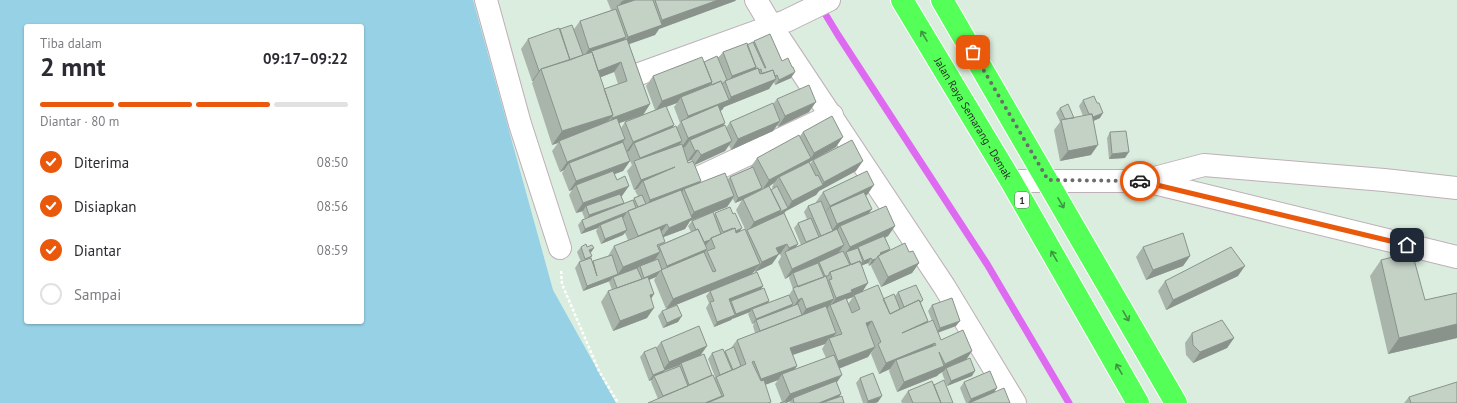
<!DOCTYPE html>
<html lang="id">
<head>
<meta charset="utf-8">
<style>
	body { margin:0; font-family:"PT Sans",sans-serif; background:#f2f2f3; color:#2b2b33; height:100vh; display:flex; flex-direction:column; font-size:15px; white-space:nowrap }
	* { box-sizing:border-box; margin:0 }
	p { font-size:13px; color:#7c7c81 }
	.icon { flex:none; width:22px; height:22px; fill:none; stroke:currentColor; stroke-width:2; stroke-linecap:round; stroke-linejoin:round }
	.map { position:relative; flex:1; overflow:hidden }
	.panel { position:absolute; left:24px; top:24px; width:340px; height:300px; display:flex; flex-direction:column; background:#fff; border-radius:4px; box-shadow:0 1px 3px #0004 }
	.panel>* { flex:none }
	.pin { position:absolute; display:grid; place-items:center; width:34px; height:34px; color:#fff; margin:-17px; border-radius:8px; box-shadow:0 2px 6px #0006 }
	.courier { position:absolute; display:grid; place-items:center; width:40px; height:40px; margin:-20px; border:3px solid #ea580c; border-radius:50%; background:#fff; color:#222; box-shadow:0 1px 5px #0007 }
	.head em { font-style:normal; font-weight:700 }
	.head div { display:flex; flex-direction:column-reverse }
	.head { display:flex; align-items:center; justify-content:space-between; height:68px; padding:0 16px }
	h1 { font-size:26px; font-weight:700; line-height:30px }
	.bar { display:grid; grid-template-columns:repeat(4,1fr); gap:6px 4px; align-content:center; height:48px; padding:0 16px }
	.bar i { height:5px; border-radius:3px; background:#e1e1e2 }
	.bar .on { background:#ea580c }
	.bar p { grid-column:span 4 }
	ol { padding:0 16px; list-style:none }
	li { display:flex; align-items:center; gap:12px; height:44px }
	li p { margin-inline-start:auto }
	li .icon { padding:4px; border-radius:50%; background:#ea580c; color:#fff; stroke-width:4 }
	li:last-child { color:#7c7c81 }
	li i { width:22px; height:22px; border:2px solid #e1e1e2; border-radius:50% }
	.map>svg:first-child { display:block }
</style>
</head>
<body>
<div class="map">
<svg width="1457" height="403" viewBox="0 0 1457 403">
	<rect width="100%" height="100%" fill="#dbedde"/>
	<path fill="#96d1e5" fill-rule="evenodd" d="M0 0H473L553 290 616 403H0ZM26 26H362V322H26Z"/>
	<g fill="none" stroke-linecap="round" stroke-linejoin="round">
		<path stroke="#df6af2" stroke-width="7" d="M821 7 838 35 987 264 1069 403"/>
		<defs>
			<path id="minor" d="M486 0 520 124 560 248
				M756 0 772 27 944 286 1015 403
				M639 74 786 21 829 0
				M700 177 832 115
				M1011 181H1143L1204 165 1384 180 1457 188
				M1146 181 1457 257"/>
			<g id="highway">
				<path id="s1" d="M902 0 1011 181 1138 403"/>
				<path d="M942 0 1176 403"/>
			</g>
		</defs>
		<use href="#minor" stroke="#beafb8" stroke-width="24"/>
		<use href="#highway" stroke="#fff" stroke-width="24"/>
		<path stroke="#fff" stroke-width="2.5" stroke-dasharray="3 2" stroke-linecap="butt" d="M561 271 562 284 599 371 618 403"/>
		<use href="#minor" stroke="#fff" stroke-width="22"/>
		<use href="#highway" stroke="#54ff58" stroke-width="22"/>
	</g>
	<path fill="#a9b5aa" fill-rule="evenodd" d="M607 0H736L735 1 659 29 655 35 629 44 650 104 643 115 619 123 621 128 625 122 655 110 646 86 653 76 704 62 718 58 723 52 747 45 753 42 754 41 782 61 791 78 775 85 774 82 769 89 724 107 722 110 720 111 723 126 726 128 730 122 773 104 777 99 809 112 778 127 777 125 773 131 731 150 729 145 725 151 695 165 699 184 728 179 730 177 750 168 757 158 800 136 803 132 836 147 809 162 810 164 813 160 856 171 819 191 816 195 786 211 784 213 796 247 801 245 794 228 798 223 807 219 804 212 808 206 816 203V202L823 192 867 195H866L868 214 895 226 888 236 885 238 888 251 909 252 919 263 912 273 881 287 871 266 872 264 869 266 868 263 861 266 862 292 883 299 895 296 898 292 923 300 921 303 928 321 927 323 932 321 928 311 932 305 956 326 938 333 941 340 972 351 966 360 972 376 947 386 942 373 944 371 939 374 937 376 897 392 889 371 890 369 879 374 871 354 873 350 868 357 839 368 836 383 839 397 844 403H789L791 401 782 402 775 384 778 380 765 385 771 402 658 399 651 382 652 380 649 381 640 357 644 352 656 348 661 342 707 346 700 355 714 378 715 377 708 359 712 353 725 352 730 349 737 340 755 333 753 326 754 323 752 324 748 314 750 312 732 319 731 320 714 327 706 308 709 303 706 296 710 291 666 309 654 280 656 277 649 280 654 294 651 299 647 318 613 331 601 302 608 291 612 290 609 282 610 281 583 291 575 268 579 262H581L577 252 581 247 590 253 592 256 591 258 593 262V261L608 256 614 246 628 240 625 233 623 235 601 244 596 231 598 228 581 234 578 225 582 220 585 219 582 212 583 211 576 213 569 195 572 190 569 191 562 173 564 170 560 172 552 151 558 143 552 145 532 83 533 81H532L521 49 528 39 560 29H574L580 21 611 10ZM614 72 618 84 604 89 600 77ZM677 103 674 107 680 123 677 127 672 128 674 125 666 107ZM691 160 692 161 688 163V161ZM630 161 632 165 627 171 634 190 637 189 635 191 638 196 634 198 633 200 623 204 621 197 622 196 614 174 623 171ZM774 183 772 187 773 189 771 190 769 187ZM733 199 735 203 742 200 736 210 746 231V232L740 231 715 213 714 215 692 221 688 226 691 232 664 243 663 237 685 229 690 221 727 207ZM779 254H780L781 257 778 262 785 279 790 276 789 278 793 289 789 295 767 303 769 301 761 289 763 286 752 274 754 271 755 272 772 264ZM853 297 848 304 847 299ZM825 344 822 349 826 358 794 370 793 355ZM680 365 678 366 663 372 664 371Z
		M1083 100 1100 118 1093 121 1091 155 1060 161 1054 130 1060 122 1056 113 1060 108 1074 118 1083 116 1079 106Z
		M1110 132 1125 158 1109 159 1107 138Z
		M1143 247 1190 256 1183 266 1146 280 1136 257Z
		M1381 260 1425 300 1457 293V338L1388 354 1370 276Z
		M1238 276 1166 310 1158 291 1165 281Z
		M662 311 678 322 663 328 658 316Z
		M1192 333 1234 338 1227 348 1193 363 1186 355 1185 343Z
		M860 378 878 402 875 403H863L856 383Z
		M964 382 994 392 1010 403H966L960 388Z
		M934 385 953 403H902L901 401 908 391Z
		M1409 397 1457 403H1404Z"/>
	<path fill="#89938b" d="M625 0H650L617 8 622 1Z
		M718 0H736L735 1 659 29 655 35 621 47 628 37 658 26 662 20Z
		M626 37 619 47 589 52 585 58 582 59 589 49Z
		M621 62 614 72 589 82 596 71Z
		M756 67 749 77 726 85 732 76Z
		M539 71H540L533 81H532Z
		M795 72 791 78 775 85 779 80Z
		M777 75 774 80 776 79 769 89 724 107 731 97Z
		M712 82 704 92 681 97 677 103 655 111 662 101Z
		M729 100 722 110 683 125 682 124 688 116Z
		M816 102 809 112 778 127 785 116Z
		M650 104 643 115 605 128 612 118Z
		M1103 113 1100 118 1087 124 1090 118Z
		M613 115 603 128 559 141 558 143 552 145 562 131Z
		M780 121 773 131 731 150 738 139Z
		M725 123 718 133 690 140 685 147 681 148 688 138Z
		M674 125 667 136 634 143 629 151 626 152 633 142Z
		M843 137 836 147 808 163 779 177 774 183 762 190 769 180 811 158 814 153Z
		M625 139 618 149 569 163 564 170 560 172 567 162Z
		M682 141 675 151 635 164 640 158Z
		M732 141 725 151 694 165 701 155Z
		M1098 145 1091 155 1060 161 1068 151Z
		M698 150 691 160 687 162 695 151Z
		M1129 152 1125 158 1109 159 1112 154Z
		M630 161 623 171 578 188 576 185 572 190 569 191 576 181Z
		M863 161 856 171 819 191 816 195 786 211 784 213 748 231 754 222 781 210 787 209 792 201 821 186 824 182Z
		M675 167 643 181 637 189 634 190 641 180Z
		M701 181 694 191 684 189 679 197 646 206 650 200Z
		M874 185 867 195 832 212 830 207 823 216 830 206Z
		M629 186 622 196 587 209 586 206 583 211 576 213 583 203Z
		M762 188 758 194 735 203 738 198Z
		M734 196 727 207 690 221 685 229 661 238 669 228 688 220 694 212Z
		M624 203 620 208 586 221 589 215Z
		M872 209 865 219 840 226 837 231 831 232 837 224Z
		M627 212 623 218 600 225 598 228 581 234 585 229Z
		M667 224 660 234 631 246 638 236Z
		M895 226 888 236 859 250 858 247 855 252H846L843 257 850 247Z
		M742 228 738 234 734 232Z
		M627 230 623 235 601 244 605 239Z
		M710 240 706 245 697 249 701 243Z
		M787 244 780 254 775 256 779 254 772 264 755 272 762 262 776 248Z
		M798 244 791 254H785L789 248Z
		M844 245 837 255 819 262 817 264 793 273 790 276 785 279 792 269Z
		M594 248 590 254 589 250Z
		M707 249 700 260 662 273 667 266Z
		M890 249 886 254 879 257 880 253Z
		M660 252 653 263 640 266 638 268 616 277H613L610 281 583 291 587 286 618 274 623 267Z
		M1190 256 1183 266 1146 280 1153 270Z
		M871 258 868 263 860 266 864 261Z
		M876 259 872 264 869 266 872 260Z
		M919 263 912 273 881 287 888 277Z
		M760 264 752 274 666 309 673 299Z
		M1245 266 1238 276 1166 310 1173 300Z
		M660 271 656 277 641 283 644 278Z
		M868 283 861 294 854 295 853 297 830 306 836 298 851 290Z
		M763 286 759 292 731 301 729 303V299Z
		M654 294 647 304 650 295Z
		M802 298 795 308 791 310 798 300Z
		M834 299 827 309 799 319 806 309Z
		M769 301 765 306 752 309 750 312 732 319 736 314Z
		M793 304 789 310 756 320 754 323 752 324 756 319Z
		M654 308 647 318 613 331 620 321Z
		M735 315 731 320 714 327 717 322Z
		M682 316 678 322 663 328 667 323Z
		M872 321 865 331 866 323Z
		M928 321 921 331 902 333Z
		M960 321 956 326 936 333 940 328Z
		M1457 324V338L1388 354 1399 338Z
		M836 333 830 341 829 338 825 344 783 358 790 348Z
		M1234 338 1227 348 1193 363 1200 352Z
		M935 343 928 353 896 360 890 369 879 374 886 363Z
		M707 346 700 356 681 363 680 365 664 371 661 376H654L652 380 649 381 653 375 662 371 669 362Z
		M875 347 868 357 831 372 838 361Z
		M972 351 965 361 946 368 944 371 939 374 937 376 897 392 904 382 943 366 945 364Z
		M797 366 790 376 782 374 778 380 754 389 761 379Z
		M975 371 972 376 947 386 951 381Z
		M842 375 835 385 793 398 791 401 786 403H783L790 394Z
		M997 388 993 394 970 403H968L971 399Z
		M841 394 837 400 829 403H819Z
		M722 396 717 403H705Z
		M882 396 878 402 875 403H867L868 401Z"/>
	<path fill="#c4d2c6" stroke="#89938b" d="M635 0H653L662 25 628 37 617 6Z
		M655 0H718L662 20Z
		M616 9 626 37 589 49 580 21Z
		M572 25 583 55 570 60 560 29Z
		M559 28 570 60 541 69 539 71 528 39Z
		M770 34 782 61 788 58 792 67H793L795 72 779 80 777 75 775 76 773 70 762 74 761 69 759 70 758 68 755 69 756 67 747 45 753 42 765 68H766L754 41Z
		M627 39 650 104 612 118V116L613 115 604 89 627 81 621 62 598 71 592 52 589 53V52Z
		M747 43 756 67 732 76 723 52Z
		M592 52 613 115 562 131 541 69Z
		M717 56 727 80 722 84 721 81 712 85 711 82H712L704 62Z
		M702 57 712 82 662 101 653 76Z
		M758 68 760 74 773 70 776 79 731 97 725 81Z
		M721 81 729 100 688 116 681 97Z
		M809 85 816 102 785 116 777 99Z
		M1094 96 1097 103H1099L1103 113 1093 117 1092 114H1089L1083 100Z
		M773 103 780 121 738 139 730 122Z
		M1068 104 1074 118 1065 119 1060 108Z
		M718 105 725 123 688 138 681 121Z
		M666 106 674 125 633 142 625 122Z
		M1092 114 1098 145 1068 151 1061 120Z
		M832 116 843 137 814 153 803 132Z
		M617 118 625 139 567 162 559 141Z
		M725 125 732 141 701 155 698 150 695 151 690 140Z
		M676 126 682 141 640 158 634 143Z
		M1126 131 1129 152 1112 154 1110 132Z
		M799 135 811 158 769 180 757 158Z
		M852 140 863 161 824 182 813 160Z
		M623 142 630 161 576 181 569 163Z
		M682 144 688 163 693 161 701 181 650 200 643 181 675 167 641 180 634 161Z
		M809 162 816 176 818 175 823 185 792 201 779 177Z
		M753 167 762 188 738 198 730 177Z
		M613 171 617 180 625 176 629 186 583 203 576 185Z
		M867 171 874 185 830 206 823 192Z
		M725 173 734 196 694 212 684 189Z
		M769 186 781 210 754 222 743 199Z
		M777 186 788 208 778 213 781 210 771 190Z
		M681 190 692 218 669 228 667 224 638 236 628 211Z
		M864 192 872 209 837 224 830 207Z
		M620 194 624 203 589 215 586 206Z
		M642 195 646 204 638 207 634 198Z
		M633 200 636 208 628 211 627 212 585 229 582 220Z
		M821 201 833 231 821 236 808 206Z
		M886 206 895 226 850 247 840 226Z
		M730 207 733 214 735 213 742 228 736 231 735 228 733 229V228L723 232 715 213Z
		M713 212 721 234 711 238 710 240 704 242 698 229 696 230 692 221Z
		M784 213 798 244 789 248 787 244 776 248 779 254 762 262 747 230Z
		M622 216 627 230 605 239 600 225Z
		M811 218 819 237 806 242 798 223Z
		M660 228 665 242 657 245 660 252 623 267 614 246Z
		M735 228 736 233 745 229 760 264 673 299 661 270 704 252 713 272 716 271 707 251 715 248 711 238Z
		M698 229 707 249 667 266 659 246Z
		M837 229 844 245 792 269 785 252Z
		M1183 233 1190 256 1153 270 1143 247Z
		M884 236 890 249 880 253 881 254 878 256 876 259 872 260 871 258 864 261 858 247Z
		M905 243 909 252 913 251 919 263 888 277 878 256Z
		M586 244 587 247 592 245 594 248 589 250 592 256 585 259 581 247Z
		M1231 247 1245 266 1173 300 1165 281Z
		M858 248 863 262 860 263V261L851 265 846 252Z
		M843 251 850 265 830 272 828 276H825L819 262Z
		M1412 252 1425 300 1457 293V324L1399 338 1381 260Z
		M612 255 618 274 587 286 579 262 591 258 597 276 593 261Z
		M658 259 662 270 660 271 644 278 640 266Z
		M860 261 868 283 851 290 852 292 836 298 829 280 832 279 830 272Z
		M818 263 824 277 798 287 793 273Z
		M637 268 642 279 617 288 613 277Z
		M757 272 763 286 729 299 735 315 717 322 710 302 714 301 710 291Z
		M826 276 834 299 806 309 802 298 798 300 793 288Z
		M648 277 654 294 650 295 654 308 620 321 608 291Z
		M878 285 890 314 919 300 928 321 902 333 933 320 941 340 963 330 972 351 945 364 939 352 944 366 904 382 896 360 936 345 935 343 886 363 878 344 881 342 872 321 866 323 875 347 838 361 829 338 842 334 830 305 846 298 852 313 860 309 854 295Z
		M916 285 923 300 920 302 919 300 904 307 898 292Z
		M764 288 769 301 736 314 731 301Z
		M894 294 900 309 890 314 883 299Z
		M789 295 793 304 756 319 752 309Z
		M952 298 960 321 940 328 932 305Z
		M798 304 802 315 760 331 756 320Z
		M677 305 682 316 667 323 662 311Z
		M826 306 836 333 790 348 797 366 761 379 754 361 752 362 761 381 764 380 771 402 768 403H707L724 396 716 377 746 364 737 340Z
		M1222 320 1234 338 1200 352 1193 345 1192 333Z
		M699 326 707 346 669 362 661 342Z
		M656 347 665 370 653 375 644 352Z
		M734 347 741 366 733 370 725 351Z
		M723 349 732 370 720 375 712 353Z
		M704 354 712 375 689 385 681 363Z
		M834 355 842 375 790 394 782 374Z
		M970 358 975 371 951 381 946 368Z
		M680 366 688 386 663 396 654 376Z
		M990 371 997 388 971 399 964 382Z
		M873 373 882 396 868 401 860 378Z
		M713 375 722 396 705 403H648Z
		M944 380 953 403H941L934 385Z
		M836 381 841 394 819 403H794L793 398Z
		M932 381 941 403H913L908 391Z
		M1457 382V403H1411L1409 397Z
		M1004 388 1010 403H969Z
		M842 396 844 403H821Z
		M786 401 787 403H780Z"/>
	<defs><path id="oneway-shaft" d="M-6 0H5M1.5-3L5.5 0L1.5 3" fill="none" stroke-width="1.6" stroke-linecap="round" stroke-linejoin="round"/></defs>
	<g stroke="#3f9441">
		<use href="#oneway-shaft" transform="translate(924 36) rotate(-121)"/>
		<use href="#oneway-shaft" transform="translate(1061 203) rotate(60)"/>
		<use href="#oneway-shaft" transform="translate(1054 256) rotate(-120)"/>
		<use href="#oneway-shaft" transform="translate(1126 316) rotate(60)"/>
		<use href="#oneway-shaft" transform="translate(1119 369) rotate(-120)"/>
	</g>
	<g fill="none" stroke-linecap="round" stroke-linejoin="round">
		<path stroke="#686e69" stroke-width="4" stroke-dasharray="0 7.2" d="M973 52 1048 180 1140 181"/>
		<path stroke="#ea580c" stroke-width="5" d="M1140 181 1407 245"/>
	</g>
	<g text-anchor="middle" dominant-baseline="central" stroke-width="3.5" stroke-linejoin="round" paint-order="stroke">
		<rect fill="#fff" stroke="#6a6a6a" stroke-width="1" x="1015" y="192" width="14" height="16" rx="3"/>
		<g font-size="10" font-weight="bold" fill="#2a2a2a">
			<text x="1022" y="200">1</text>
		</g>
		<g font-size="11" fill="#2a2a2a" stroke="#fff">
			<text stroke="none"><textPath href="#s1" startOffset="138">Jalan Raya Semarang - Demak</textPath></text>
		</g>
	</g>
</svg>
<div class="pin" style="left:973px;top:52px;background:#ea580c"><svg class="icon" aria-label="bag" viewBox="0 0 24 24"><path d="M5 8h14l-1 12H6zM9 8a3 3 0 0 1 6 0"/></svg></div>
<div class="pin" style="left:1407px;top:245px;background:#1f2937"><svg class="icon" aria-label="home" viewBox="0 0 24 24"><path d="M3 11l9-7 9 7M6 9v11h12V9"/></svg></div>
<div class="courier" style="left:1140px;top:181px"><svg class="icon" aria-label="car" viewBox="0 0 24 24"><path d="M5 17H2v-5l4-1 3-4h7l3 4 3 1v5h-3M9 17h6M6 11h13"/><circle cx="7" cy="17" r="2"/><circle cx="17" cy="17" r="2"/></svg></div>
<section class="panel">
<div class="head"><div><h1>2 mnt</h1><p>Tiba dalam</p></div><em>09:17–09:22</em></div>
<div class="bar"><i class="on"></i><i class="on"></i><i class="on"></i><i></i><p>Diantar · 80 m</p></div>
<ol>
<li><svg class="icon" aria-label="check" viewBox="0 0 24 24"><path d="M5 12l5 5 9-10"/></svg>Diterima<p>08:50</p></li>
<li><svg class="icon" aria-label="check" viewBox="0 0 24 24"><path d="M5 12l5 5 9-10"/></svg>Disiapkan<p>08:56</p></li>
<li><svg class="icon" aria-label="check" viewBox="0 0 24 24"><path d="M5 12l5 5 9-10"/></svg>Diantar<p>08:59</p></li>
<li><i></i>Sampai</li>
</ol>
</section>
</div>
</body>
</html>
